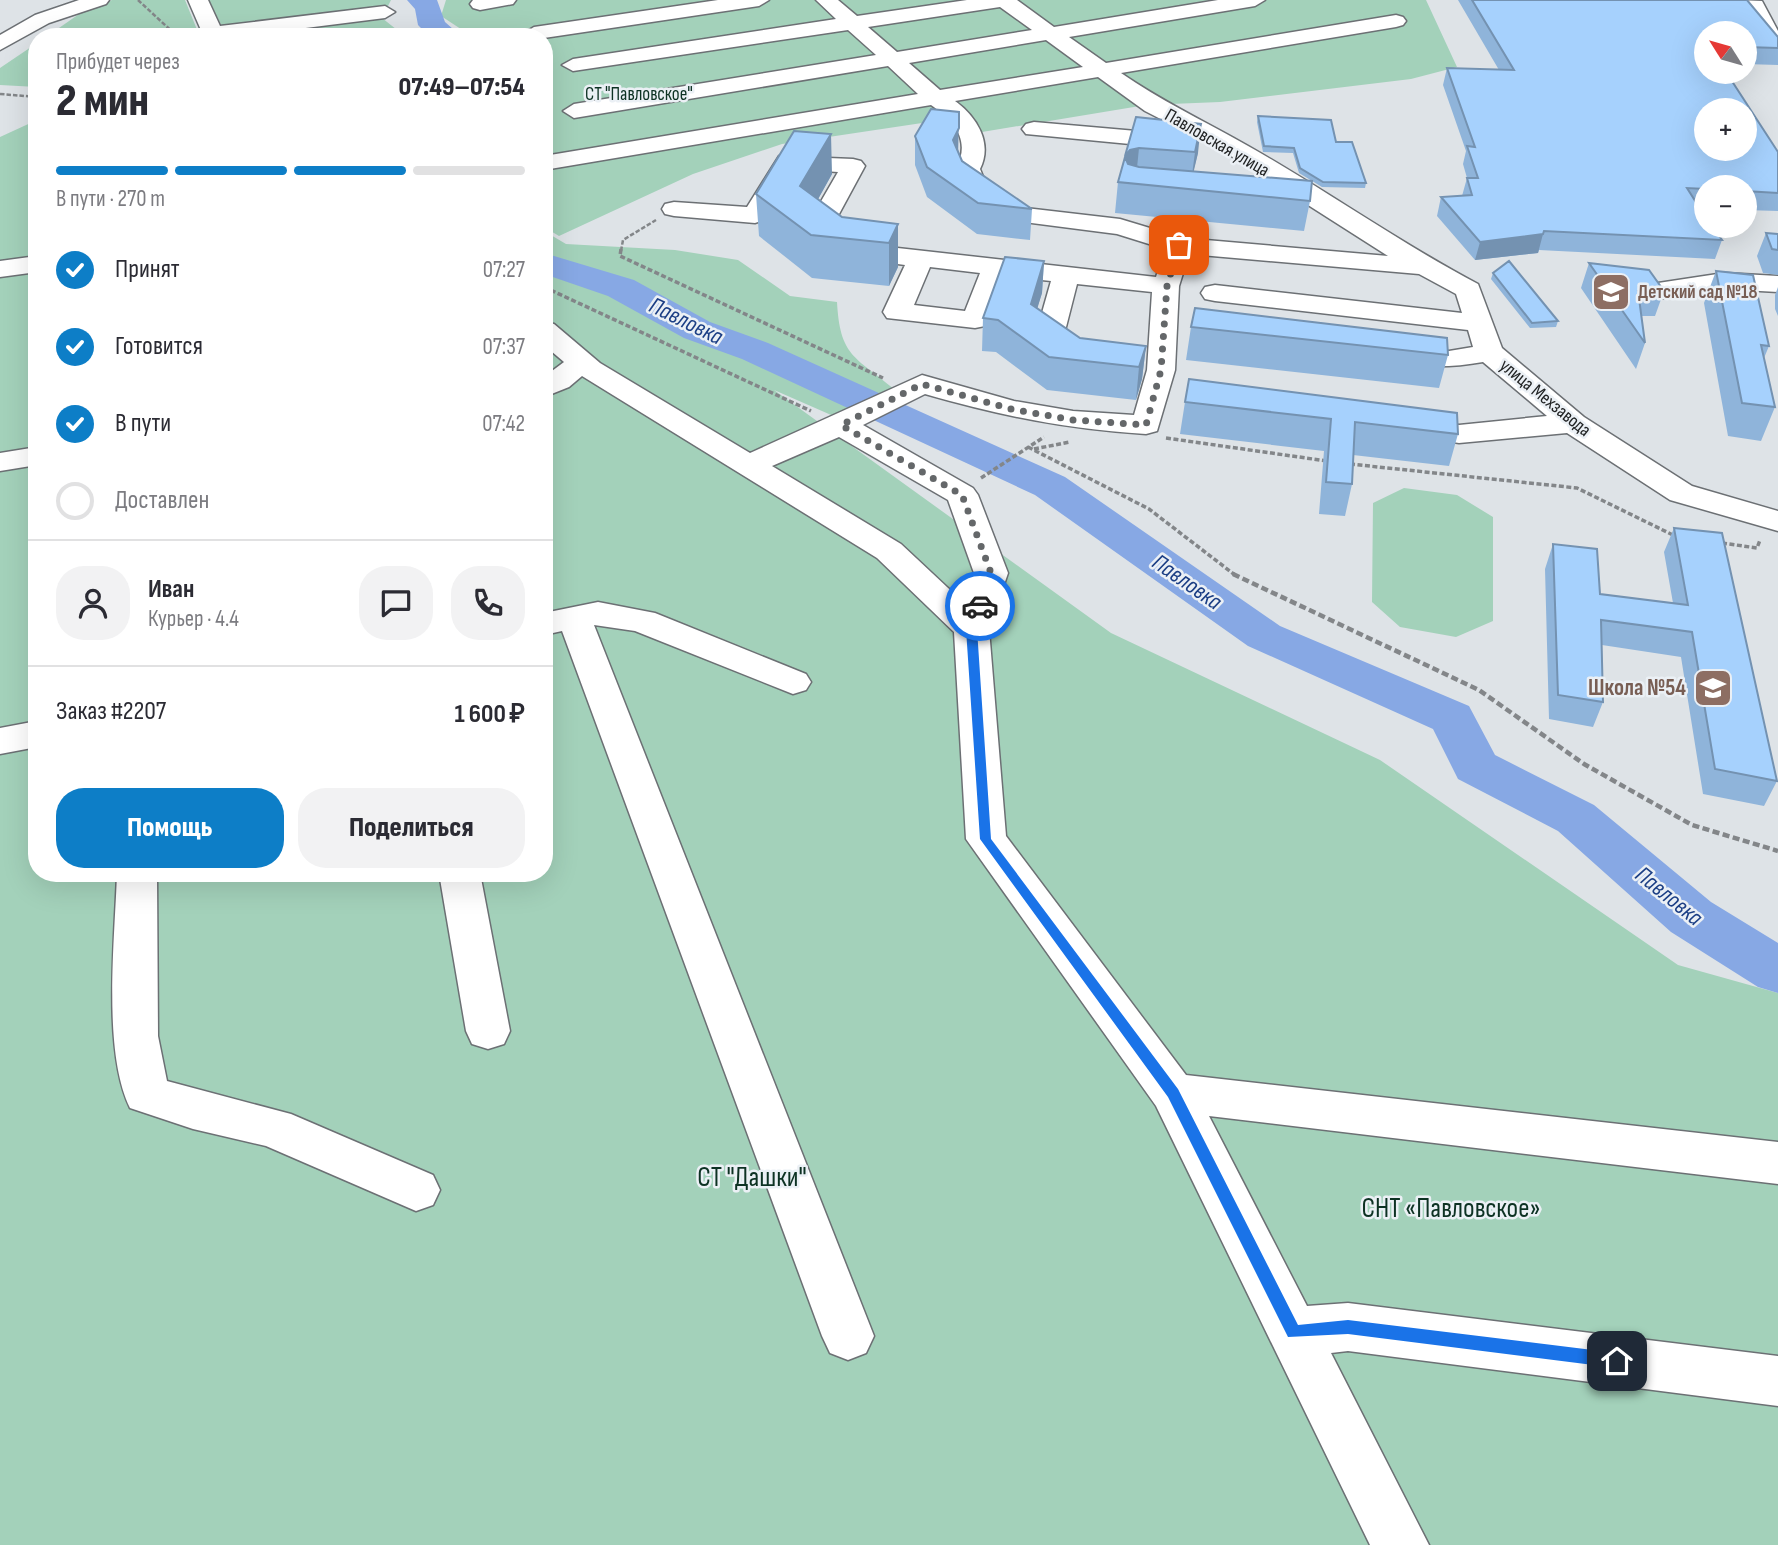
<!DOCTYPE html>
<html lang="ru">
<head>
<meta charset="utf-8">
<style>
	body { margin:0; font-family:"Sofia Sans Condensed",sans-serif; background:#f2f2f3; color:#2b2b33; height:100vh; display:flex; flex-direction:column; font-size:26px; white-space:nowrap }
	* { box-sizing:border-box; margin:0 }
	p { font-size:23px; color:#7c7c81 }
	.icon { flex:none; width:38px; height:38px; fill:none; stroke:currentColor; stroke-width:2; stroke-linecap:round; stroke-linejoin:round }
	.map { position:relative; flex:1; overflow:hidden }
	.side { position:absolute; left:28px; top:28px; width:525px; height:854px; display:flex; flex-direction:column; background:#fff; border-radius:28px; box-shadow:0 7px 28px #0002 }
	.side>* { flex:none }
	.needle { width:46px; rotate:307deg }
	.tools { position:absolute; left:1694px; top:21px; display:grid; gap:14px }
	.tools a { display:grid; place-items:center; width:63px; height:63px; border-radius:50%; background:#fff; box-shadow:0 7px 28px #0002; font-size:35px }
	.pin { position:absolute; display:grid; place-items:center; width:60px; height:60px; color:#fff; margin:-30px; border-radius:14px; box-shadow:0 4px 10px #0006 }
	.courier { position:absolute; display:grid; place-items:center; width:70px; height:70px; margin:-35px; border:5px solid #1a73e8; border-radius:50%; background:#fff; color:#222; box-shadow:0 2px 9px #0007 }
	.summary em { font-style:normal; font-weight:800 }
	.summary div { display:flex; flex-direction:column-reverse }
	.summary { display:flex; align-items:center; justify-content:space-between; height:119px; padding:0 28px }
	h1 { font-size:46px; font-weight:800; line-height:52px }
	.bar { display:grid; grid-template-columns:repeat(4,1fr); gap:10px 7px; align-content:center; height:84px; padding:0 28px }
	.bar i { height:9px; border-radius:5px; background:#e1e1e2 }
	.bar .on { background:#0d7ec7 }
	.bar p { grid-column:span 4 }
	.line { display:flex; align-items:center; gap:18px; padding:0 28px; border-top:2px solid #e1e1e2 }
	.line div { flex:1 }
	.round { display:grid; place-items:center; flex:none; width:74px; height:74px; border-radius:28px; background:#f2f2f3 }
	ol { padding:0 28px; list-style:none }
	li { display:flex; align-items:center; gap:21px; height:77px }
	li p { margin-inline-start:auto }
	li .icon { padding:7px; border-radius:50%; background:#0d7ec7; color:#fff; stroke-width:4 }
	li:last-child { color:#7c7c81 }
	li i { width:38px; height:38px; border:4px solid #e1e1e2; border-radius:50% }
	.cta { display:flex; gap:14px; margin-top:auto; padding:14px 28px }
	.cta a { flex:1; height:80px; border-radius:28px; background:#0d7ec7; color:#fff; font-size:28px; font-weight:800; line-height:80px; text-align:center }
	.cta a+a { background:#f2f2f3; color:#2b2b33 }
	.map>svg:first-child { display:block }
</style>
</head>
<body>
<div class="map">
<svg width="1778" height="1545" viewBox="0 0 1778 1545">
	<rect width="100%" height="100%" fill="#dee3e7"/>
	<path fill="#a3d1ba" d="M112 0H185L200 37H46L82 12Z
		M209 0H391L382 18 406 37H227Z
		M446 0H1426L1457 67 1411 79 1220 102 1146 105 982 132 962 117 782 144 693 174 559 236 544 227V37H473L441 16Z
		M37 43V87L0 85V68Z
		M37 120V873H544V231L566 244 675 250 738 260 790 296 837 302C840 356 854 356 894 389L838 418 774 390 1111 633 1380 760 1678 965 1778 993V1545H0V137Z
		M1404 488 1457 495 1493 517V621L1456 637 1400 627 1372 602 1373 503Z"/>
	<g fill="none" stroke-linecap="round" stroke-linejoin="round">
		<path fill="#87a8e4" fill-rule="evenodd" d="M407 0H437L445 22 462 37H430L418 25 415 9Z
			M544 253 634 280 710 322 768 343 1065 477 1280 626 1469 706 1495 755 1594 805 1711 902 1778 943V993L1758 987 1671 932 1558 831 1458 779 1433 729 1248 646 1035 495 742 359 684 338 608 296 544 274Z"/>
		<defs>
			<path id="minor" d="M79 0H109L106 4 49 23 0 50V35L35 15Z
				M188 0H208L220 26 385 6 395 12 385 18 233 37H204Z
				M473 0H516L513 4 480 10 473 8 470 4Z
				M718 0H769L759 6 544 38 526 37 524 33 534 27Z
				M816 0H838L857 16 967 0H1017L1054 27 1218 0H1265L1255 6 1069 37 1106 63 1396 15 1403 17 1406 21 1403 25 1396 27 1121 73C1160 100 1200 119 1241 142 1322 187 1396 241 1478 284L1502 348 1584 417 1692 486 1778 511V531L1670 500 1567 433 1459 443 1395 433 1391 427 1395 421 1406 418 1459 425 1547 416 1483 362C1450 368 1418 368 1385 360L1381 354 1385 348 1395 345 1449 351 1473 347 1468 330 1215 301 1205 299 1201 293 1205 287 1215 285 1462 313 1456 294 1419 274 1189 254 1179 286 1175 370 1157 431 1146 434C1066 429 1002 416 925 394L863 425 973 488 978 495 1008 573 989 629 1006 836 1186 1075 1778 1142V1184L1209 1116 1307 1306 1348 1303 1778 1356V1406L1348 1351 1331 1353 1429 1545H1370L1156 1106 966 839 954 632 877 558 582 376 569 387 544 397V377L564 362 544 345V322L554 324 600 363 750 453 922 375 1014 401 1073 411 1134 415 1147 370 1152 292 1077 284 1065 331 1091 347 1095 353 1091 359C1073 364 1047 349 1036 334L1051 281 1005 276 989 320 985 326 975 328 887 318 883 312 905 265 846 257 805 229 838 172 794 169 764 220 755 223 674 216 665 214 662 209 665 204 674 202 747 207 779 156 853 159 861 161 865 166 832 227 862 244 1156 277 1165 249 1117 234 1001 219 966 193 956 169C971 140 955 122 931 105L544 170V156L918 94 888 66 574 118 563 111 574 104 876 55 848 30 573 71 562 65 573 59 836 19ZM1000 7 1032 30 897 52 868 27ZM1046 40 1083 67 940 90 909 63ZM1098 77 1145 111 1225 152 1388 256 1183 238 1120 219 1017 207 986 184 980 169C993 143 977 117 955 101ZM930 267 980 273 965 311 914 305ZM839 437 948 500 974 573 963 602 901 544 772 466Z
				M1735 0 1762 1 1778 31V49C1759 44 1757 25 1747 11 1744 6 1739 5 1735 0Z
				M1034 122 1182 135 1190 137 1194 142 1190 147 1182 149 1026 134 1022 129 1026 124Z
				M37 256V272L0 277V261Z
				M1724 273 1778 276V292L1724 289 1658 299 1648 297 1645 291 1648 285 1658 283Z
				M37 447V465L0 471V453Z
				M598 602 655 613 806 674 811 682 806 690 793 694 635 631 594 625 874 1336 866 1353 848 1360 830 1353 822 1336 562 631 544 635V613Z
				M37 721V747L0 754V728Z
				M117 873H157L158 1036 167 1081 291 1114 433 1175 440 1190 433 1205 416 1211 266 1146 193 1129 130 1108C102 1051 115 938 117 873Z
				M439 873H480L510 1031 504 1044 488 1049 472 1044 466 1031Z"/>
		</defs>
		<use href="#minor" stroke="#6c7074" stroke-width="3"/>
		<path stroke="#838689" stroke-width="2.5" stroke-dasharray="4.5 2" stroke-linecap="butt" d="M138 0 178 37
			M0 94 37 97
			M621 251 623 240 656 220"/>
		<path stroke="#838689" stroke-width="3.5" stroke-dasharray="5 2.5" stroke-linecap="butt" d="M621 249 620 256 883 378
			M544 287 811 411
			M1166 438 1327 461
			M1028 447 1149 509 1235 575
			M1034 449 1070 442
			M1350 464 1577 488 1675 536
			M981 478 1044 437
			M1722 543 1757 548 1760 540"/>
		<path stroke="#838689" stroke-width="4.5" stroke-dasharray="7 3.5" stroke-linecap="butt" d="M1233 574 1479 690 1584 764 1692 825 1778 851"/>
		<use href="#minor" fill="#fff" fill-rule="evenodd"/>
	</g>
	<path fill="#8fb4da" d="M1458 0H1747L1778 37V65L1745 64V33H1706V72L1778 152V211L1745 210V187H1706V208H1700L1722 240 1715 259 1539 250 1538 253 1475 260 1437 216 1441 197 1462 196 1467 178 1463 164 1466 151 1443 85 1447 68 1499 70Z
		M1258 116 1336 142 1366 183 1365 188 1322 187 1299 173 1293 153 1263 152 1257 122Z
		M1136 117 1198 153 1193 172 1310 201 1304 231 1115 213 1118 182Z
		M915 136 958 152 962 161 1032 209 1030 240 977 234 927 197 915 165Z
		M832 174 818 199 842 217 898 224V267L889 286 812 278 759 236 756 194Z
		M1766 233 1778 234V275L1763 273 1757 256Z
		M1044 261 1042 293 1037 308 1080 338 1146 346 1142 379 1136 400 1047 390 996 352 982 351 983 318Z
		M1589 263 1664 291 1655 316H1641L1645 343 1636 369 1581 288Z
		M1716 271 1769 346 1764 358 1775 407 1761 441 1728 436 1704 303Z
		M1493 273 1558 321 1556 327 1530 328 1491 279Z
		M1778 287V316L1775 309V295Z
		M1191 327 1448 355 1439 388 1186 360Z
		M1185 402 1458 434 1449 466 1353 455 1352 484 1345 516 1319 514 1324 451 1180 434Z
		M1674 528 1777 781 1764 806 1703 794 1681 657 1602 645 1603 702 1593 727 1549 719 1545 569 1553 544 1600 594 1673 603 1664 552Z"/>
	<path fill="#7492b1" d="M959 112 958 158 953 140Z
		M1201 124 1198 153 1191 183 1195 152Z
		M831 134 832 174 802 228 800 186Z
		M1139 148 1136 178 1126 180 1125 156 1130 150Z
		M898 224V267L889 286V243Z
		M1543 234 1538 253 1475 260 1480 242Z
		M1044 261 1042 293 1029 336 1031 304Z
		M1146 346 1142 379 1136 400 1139 367Z"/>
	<path fill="#a6d1fd" stroke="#7492b1" stroke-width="2" fill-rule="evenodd" d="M1472 0H1747L1778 37V48L1745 47V33H1706V72H1726L1778 152V193L1745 191V187H1706V189L1687 188 1706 218V226H1712L1722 240 1544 231 1543 234 1480 242 1441 197 1472 195 1467 178H1478L1467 146 1475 147 1447 68 1514 70ZM1706 110H1745V149H1706Z
		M931 109 959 112V128L953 140 962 161 1032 209 978 203 927 167 915 136Z
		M1258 116 1331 120 1336 142H1352L1366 183 1323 182 1300 168 1294 148 1264 146Z
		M1136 117 1201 124 1195 152 1139 148 1130 150 1125 156Z
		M794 131 831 134 800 186 842 217 898 224 889 243 811 235 756 194Z
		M1125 157 1128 164 1139 167 1312 181 1310 201 1118 182Z
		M1766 233 1778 234V250L1772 249Z
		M1005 257 1044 261 1031 304 1080 338 1146 346 1139 367 1049 357 998 320 983 318Z
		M1509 261 1558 321 1532 323 1493 273Z
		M1589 263 1649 270 1664 291H1638L1645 343Z
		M1716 271 1753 275 1769 346 1761 345 1775 407 1742 403Z
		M1195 308 1447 338 1448 355 1191 327Z
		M1189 379 1457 413 1458 434 1355 422 1352 484 1326 482 1331 419 1185 402Z
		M1674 528 1722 533 1777 781 1715 769 1692 632 1601 620 1603 702 1558 695 1553 544 1597 549 1600 594 1688 605Z"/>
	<path fill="#1a73e8" d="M980 603 985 606 977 629 991 839 1178 1089 1298 1325 1348 1320 1617 1353 1622 1355V1366L1617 1368 1348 1334 1288 1337 1168 1097 980 839 966 629 975 606Z"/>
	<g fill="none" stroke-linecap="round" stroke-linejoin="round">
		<path stroke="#646769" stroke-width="7" stroke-dasharray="0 12.6" d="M980 606 991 573 962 495 841 425 922 384 1011 409 1073 420 1146 425 1161 370 1167 286 1179 245"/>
	</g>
	<defs>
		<symbol id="school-square" viewBox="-11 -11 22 22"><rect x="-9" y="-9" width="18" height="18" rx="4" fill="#8d6e63" stroke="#ebf0f5"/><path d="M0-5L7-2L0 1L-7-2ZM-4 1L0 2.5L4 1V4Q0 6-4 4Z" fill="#fff"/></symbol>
	</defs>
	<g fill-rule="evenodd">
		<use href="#school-square" x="1589" y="270" width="44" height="44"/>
		<use href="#school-square" x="1691" y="666" width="44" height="44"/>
	</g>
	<g text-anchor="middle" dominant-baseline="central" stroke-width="5" stroke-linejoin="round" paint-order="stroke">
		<g font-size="19" fill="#0d3223" stroke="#ebf0f5">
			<text x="639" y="94">СТ "Павловское"</text>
		</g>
		<g font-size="19" fill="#222425" stroke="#ebf0f5">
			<text transform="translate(1217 143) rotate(30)">Павловская улица</text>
			<text transform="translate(1545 398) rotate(39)">улица Мехзавода</text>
		</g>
		<g font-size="19" font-weight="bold" fill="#785e54" stroke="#ebf0f5" text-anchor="start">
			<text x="1638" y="292">Детский сад №18</text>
		</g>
		<g font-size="23" font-weight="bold" fill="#785e54" stroke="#ebf0f5" text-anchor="end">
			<text x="1686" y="688">Школа №54</text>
		</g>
		<g font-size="24" font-style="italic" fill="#1c3f85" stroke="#ebf0f5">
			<text transform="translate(686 321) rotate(26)">Павловка</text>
			<text transform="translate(1187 582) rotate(35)">Павловка</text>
			<text transform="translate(1669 896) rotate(39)">Павловка</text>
		</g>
		<g font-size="28" fill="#0d3223" stroke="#ebf0f5">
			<text x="752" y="1177">СТ "Дашки"</text>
			<text x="1451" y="1208">СНТ «Павловское»</text>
		</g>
	</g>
</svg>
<div class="tools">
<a><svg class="needle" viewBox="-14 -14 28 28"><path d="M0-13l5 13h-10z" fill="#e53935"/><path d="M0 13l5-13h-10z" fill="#7c7c81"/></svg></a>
<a>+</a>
<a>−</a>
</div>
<div class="pin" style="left:1179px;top:245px;background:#ea580c"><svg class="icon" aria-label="bag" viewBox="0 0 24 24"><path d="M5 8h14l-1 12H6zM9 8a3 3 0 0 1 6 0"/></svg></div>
<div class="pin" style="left:1617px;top:1361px;background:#1f2937"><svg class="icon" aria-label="home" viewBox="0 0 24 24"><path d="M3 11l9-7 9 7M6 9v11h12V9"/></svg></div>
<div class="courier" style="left:980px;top:606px"><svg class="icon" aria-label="car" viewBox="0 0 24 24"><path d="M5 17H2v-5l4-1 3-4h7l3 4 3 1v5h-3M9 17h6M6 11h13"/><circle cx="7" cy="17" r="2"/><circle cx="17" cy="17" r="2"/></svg></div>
<section class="side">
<div class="summary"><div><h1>2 мин</h1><p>Прибудет через</p></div><em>07:49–07:54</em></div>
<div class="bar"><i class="on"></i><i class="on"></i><i class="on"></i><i></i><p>В пути · 270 m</p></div>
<ol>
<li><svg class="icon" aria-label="check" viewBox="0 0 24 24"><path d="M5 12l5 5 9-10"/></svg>Принят<p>07:27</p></li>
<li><svg class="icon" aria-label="check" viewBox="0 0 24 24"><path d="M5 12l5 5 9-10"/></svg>Готовится<p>07:37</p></li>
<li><svg class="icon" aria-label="check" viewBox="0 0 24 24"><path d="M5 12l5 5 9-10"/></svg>В пути<p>07:42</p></li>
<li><i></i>Доставлен</li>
</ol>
<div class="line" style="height:126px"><a class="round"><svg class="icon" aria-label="person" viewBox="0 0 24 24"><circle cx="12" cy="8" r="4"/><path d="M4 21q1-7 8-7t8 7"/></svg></a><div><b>Иван</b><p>Курьер · 4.4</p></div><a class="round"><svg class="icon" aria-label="chat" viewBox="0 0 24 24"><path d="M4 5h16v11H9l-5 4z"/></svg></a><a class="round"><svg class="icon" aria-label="phone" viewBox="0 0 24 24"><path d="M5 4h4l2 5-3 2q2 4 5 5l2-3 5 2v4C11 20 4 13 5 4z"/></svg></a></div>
<div class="line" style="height:91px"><div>Заказ #2207</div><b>1 600 ₽</b></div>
<div class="cta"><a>Помощь</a><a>Поделиться</a></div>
</section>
</div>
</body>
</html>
